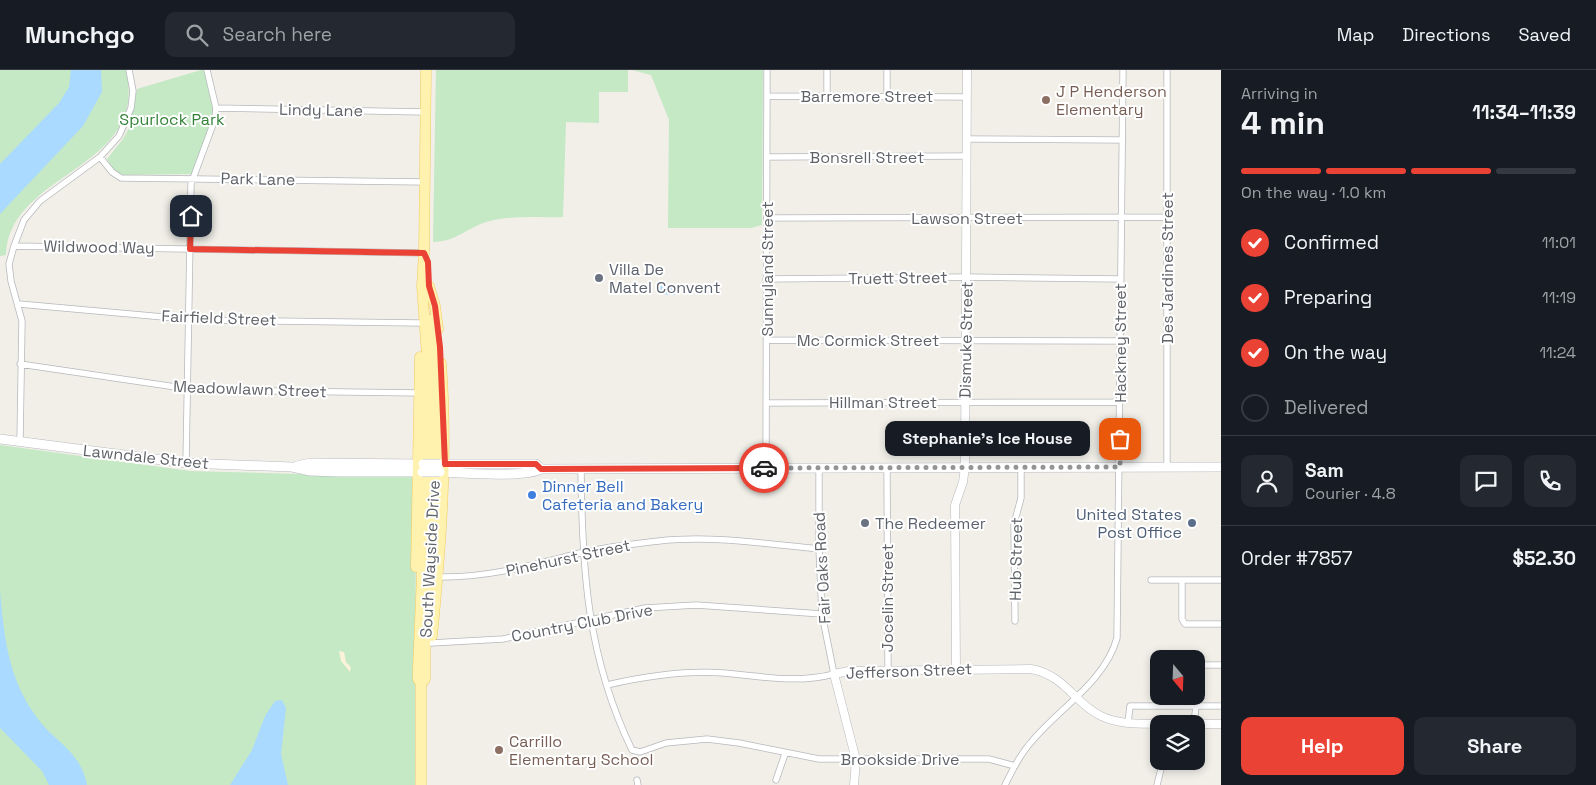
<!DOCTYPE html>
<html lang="en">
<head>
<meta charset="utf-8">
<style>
	body { margin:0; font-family:"Space Grotesk",sans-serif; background:#242831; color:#f1f3f6; height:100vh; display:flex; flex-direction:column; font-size:19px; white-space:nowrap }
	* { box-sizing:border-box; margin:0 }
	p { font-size:16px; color:#9ea1a6 }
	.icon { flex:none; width:28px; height:28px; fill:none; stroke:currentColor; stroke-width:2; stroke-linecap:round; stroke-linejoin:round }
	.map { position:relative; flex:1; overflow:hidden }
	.sheet { display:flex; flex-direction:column; background:#171b24; width:375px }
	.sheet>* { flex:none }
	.needle { width:32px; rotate:161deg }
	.buttons { position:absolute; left:1150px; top:580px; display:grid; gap:10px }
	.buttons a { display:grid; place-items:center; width:55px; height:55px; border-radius:10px; background:#171b24; box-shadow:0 2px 8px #0003; font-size:25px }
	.pin { position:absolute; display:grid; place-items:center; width:42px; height:42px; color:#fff; margin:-21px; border-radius:10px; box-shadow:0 2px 8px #0006 }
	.courier { position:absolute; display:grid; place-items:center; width:50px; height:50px; margin:-25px; border:4px solid #ea4335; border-radius:50%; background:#fff; color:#222; box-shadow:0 1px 6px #0007 }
	.bubble { position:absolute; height:35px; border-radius:10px; background:#171b24; box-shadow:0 2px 8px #0003; font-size:16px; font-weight:800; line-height:35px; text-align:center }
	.summary em { font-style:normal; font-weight:800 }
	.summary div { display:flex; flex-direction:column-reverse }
	.summary { display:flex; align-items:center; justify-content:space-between; height:85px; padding:0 20px }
	h1 { font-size:32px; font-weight:800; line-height:38px }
	.bar { display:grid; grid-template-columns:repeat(4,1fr); gap:8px 5px; align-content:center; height:60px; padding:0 20px }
	.bar i { height:6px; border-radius:4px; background:#363941 }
	.bar .active { background:#ea4335 }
	.bar p { grid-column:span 4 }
	.line { display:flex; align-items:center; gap:12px; padding:0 20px; border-top:1px solid #363941 }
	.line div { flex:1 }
	.round { display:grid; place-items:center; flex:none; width:52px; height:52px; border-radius:10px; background:#242831 }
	ol { padding:0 20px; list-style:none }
	li { display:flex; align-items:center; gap:15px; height:55px }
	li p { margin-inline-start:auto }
	li .icon { padding:5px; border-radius:50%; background:#ea4335; color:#fff; stroke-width:4 }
	li:last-child { color:#9ea1a6 }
	li i { width:28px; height:28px; border:2px solid #363941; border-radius:50% }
	.button { display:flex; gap:10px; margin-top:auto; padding:10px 20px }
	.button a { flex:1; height:58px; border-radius:10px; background:#ea4335; color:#fff; font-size:20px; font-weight:800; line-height:58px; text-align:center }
	.button a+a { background:#242831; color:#f1f3f6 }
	header { display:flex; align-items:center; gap:30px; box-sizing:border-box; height:70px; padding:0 25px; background:#171b24; border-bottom:1px solid #363941 }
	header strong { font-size:24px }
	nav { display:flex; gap:28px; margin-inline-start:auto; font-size:18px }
	.search { width:350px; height:45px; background:#242831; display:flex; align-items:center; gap:12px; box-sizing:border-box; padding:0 18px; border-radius:10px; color:#9ea1a6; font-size:19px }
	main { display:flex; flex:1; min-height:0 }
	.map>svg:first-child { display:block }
</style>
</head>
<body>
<header>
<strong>Munchgo</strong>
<div class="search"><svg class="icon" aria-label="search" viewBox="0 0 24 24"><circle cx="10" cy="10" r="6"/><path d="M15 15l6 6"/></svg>Search here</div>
<nav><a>Map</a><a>Directions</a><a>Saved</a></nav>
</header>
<main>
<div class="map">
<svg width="1221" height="715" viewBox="0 0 1221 715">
	<rect width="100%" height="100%" fill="#f1efe8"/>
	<path fill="#c5e8c5" d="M0 0H126C150 100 9 101 6 185L0 186Z
		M201 0H204L214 44 192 104 124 105 113 101 107 89 123 69 129 58 137 19Z
		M436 0H628V22H599V53L566 52 563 147C539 148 513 145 490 151 469 156 456 172 433 172Z
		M632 0H763L762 155 751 158H668L669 50 651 5Z
		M0 375 190 401 412 407 416 415 415 715H0Z"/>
	<path fill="#fbf3d9" d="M339 581 344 582 346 592 351 597 350 602 341 591Z"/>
	<path fill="#aadaff" d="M71 0H101L102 22 83 56 0 144V94L59 33 69 17Z
		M660 216 676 217 675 225 660 224Z
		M0 521C4 566 8 607 35 645 53 672 80 679 87 715H49L42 701 0 658Z
		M282 630 286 638 281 684 288 715H230L252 680 265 646 275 631Z"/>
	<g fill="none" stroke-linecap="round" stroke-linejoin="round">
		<defs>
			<path id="minor" d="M887 25V0
				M767 26 967 27
				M827 26V0
				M216 38 425 42
				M968 69 1121 70
				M100 87 112 102 121 108 425 112
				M767 87 967 86
				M767 148 1167 147
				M14 176 424 183
				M766 209 967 207 1120 209
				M19 234 197 250 420 253
				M767 270 1120 271
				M20 294 196 320 421 323
				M766 333 1120 332
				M20 371 22 251 11 211 9 194 14 176 24 150 40 131 100 87 119 66 131 38 133 21 129 0
				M186 393 191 114 215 49 216 38 207 0
				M1167 397V0
				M766 398 767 0
				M887 398 888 599
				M581 399C582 500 587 587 632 680L640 682 666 673 707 669 739 673 819 689H989L1015 696
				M438 507C488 508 532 495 580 483 605 477 633 474 659 471 712 465 766 474 819 479
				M1151 510H1221
				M1182 510V549L1185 554H1221
				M1015 551 1014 454 1021 428V397
				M431 573 503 569 645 538 696 535 822 544
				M1196 595H1221
				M1155 596H1159
				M607 615C646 606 684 600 724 603 761 606 796 614 834 604L822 544 819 479V398
				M1128 653 1130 636H1221
				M1194 653 1196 636
				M637 710 638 715
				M776 710 785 684
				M1005 715C1013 699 1021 683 1033 670 1061 637 1105 611 1117 568L1123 0
				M1157 715 1163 691"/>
			<path id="tertiary" d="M956 599 955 435 963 412 965 397 967 0
				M1178 654H1221
				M854 715 856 690 834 604 849 601 1031 599C1065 605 1074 633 1101 646 1122 656 1145 653 1167 654"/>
			<path id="secondary" d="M0 369 186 393 292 397 310 401 338 402H422
				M440 394H536L541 399
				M297 396 310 393 423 394
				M440 402C462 403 524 408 541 399L1221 397"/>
			<path id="primary" d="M429 216 435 236 438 259
				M416 497 420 287
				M432 566C441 475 448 385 441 293
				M421 614 425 609V573L435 409 436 324 431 250
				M421 715V614L418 609V600L427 386 428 300 422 216 424 183 426 0"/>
		</defs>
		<use href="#minor" stroke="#b5b8bc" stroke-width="7"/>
		<use href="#tertiary" stroke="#b5b8bc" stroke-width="9"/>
		<use href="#secondary" stroke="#b6babf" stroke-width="10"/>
		<use href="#primary" stroke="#f2c960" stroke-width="11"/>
		<use href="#minor" stroke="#fff" stroke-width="5.5"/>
		<use href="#tertiary" stroke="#fff" stroke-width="8"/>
		<use href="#secondary" stroke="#fff" stroke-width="9"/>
		<use href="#primary" stroke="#fff2af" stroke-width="10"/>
		<defs>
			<path id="secondary-bridge" d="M423 394H440
				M422 402H440"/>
		</defs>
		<use href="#secondary-bridge" stroke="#b6babf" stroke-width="10" stroke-linecap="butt"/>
		<use href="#secondary-bridge" stroke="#fff" stroke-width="9"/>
	</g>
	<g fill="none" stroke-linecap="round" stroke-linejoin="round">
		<path stroke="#929495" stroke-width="5" stroke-dasharray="0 9" d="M764 398 1120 397V369"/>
		<path stroke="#ea4335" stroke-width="6" d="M191 146 190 179 424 183 428 192 429 216 435 236 440 277 445 394H536L541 399 764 398"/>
	</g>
	<g fill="#8d6e63" stroke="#fff" stroke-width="2">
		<circle cx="1046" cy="30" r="5"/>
		<circle cx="499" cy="680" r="5"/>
	</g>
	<g fill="#6b7280" stroke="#fff" stroke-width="2">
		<circle cx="599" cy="208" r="5"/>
		<circle cx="865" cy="453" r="5"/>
	</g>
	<circle fill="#3f7fe0" stroke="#fff" stroke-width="2" cx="532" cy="425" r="5"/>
	<circle fill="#5c6f8a" stroke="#fff" stroke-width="2" cx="1192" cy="453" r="5"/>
	<g text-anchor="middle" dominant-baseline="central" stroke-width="4" stroke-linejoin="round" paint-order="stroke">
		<g font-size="16" fill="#785e54" stroke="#fff" text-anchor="start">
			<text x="1056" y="21">J P Henderson<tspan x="1056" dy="18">Elementary</tspan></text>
			<text x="509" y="671">Carrillo<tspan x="509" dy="18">Elementary School</tspan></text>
		</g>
		<g font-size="16" fill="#5f6368" stroke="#fff">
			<text x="867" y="26">Barremore Street</text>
			<text transform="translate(321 40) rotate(1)">Lindy Lane</text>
			<text x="867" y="87">Bonsrell Street</text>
			<text transform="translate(258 109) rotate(1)">Park Lane</text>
			<text x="967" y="148">Lawson Street</text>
			<text transform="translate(99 177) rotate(1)">Wildwood Way</text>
			<text transform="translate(1167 198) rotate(-90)">Des Jardines Street</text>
			<text transform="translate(767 199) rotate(-90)">Sunnyland Street</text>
			<text transform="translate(898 208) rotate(-1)">Truett Street</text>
			<text transform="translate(219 248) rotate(2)">Fairfield Street</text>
			<text x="868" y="270">Mc Cormick Street</text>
			<text transform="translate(966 270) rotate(-89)">Dismuke Street</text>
			<text transform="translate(1120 273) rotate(-90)">Hackney Street</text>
			<text transform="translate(250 319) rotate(2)">Meadowlawn Street</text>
			<text x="883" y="332">Hillman Street</text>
			<text transform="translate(146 387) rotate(6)">Lawndale Street</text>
			<text transform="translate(568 488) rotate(-12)">Pinehurst Street</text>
			<text transform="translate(430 489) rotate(-87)">South Wayside Drive</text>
			<text transform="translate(1016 489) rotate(-89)">Hub Street</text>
			<text transform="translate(822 498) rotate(-93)">Fair Oaks Road</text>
			<text transform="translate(887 528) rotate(-90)">Jocelin Street</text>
			<text transform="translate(582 553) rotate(-11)">Country Club Drive</text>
			<text transform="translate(909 601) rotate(-2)">Jefferson Street</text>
			<text x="900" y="689">Brookside Drive</text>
		</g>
		<g font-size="16" fill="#348238" stroke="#fff">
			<text x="172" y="49">Spurlock Park</text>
		</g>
		<g font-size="16" fill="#5b616d" stroke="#fff" text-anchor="start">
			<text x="609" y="199">Villa De<tspan x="609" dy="18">Matel Convent</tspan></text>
			<text x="875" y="453">The Redeemer</text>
		</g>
		<g font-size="16" fill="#366cbe" stroke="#fff" text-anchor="start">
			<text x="542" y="416">Dinner Bell<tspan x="542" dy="18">Cafeteria and Bakery</tspan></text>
		</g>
		<g font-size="16" fill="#4e5e75" stroke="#fff" text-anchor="end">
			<text x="1182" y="444">United States<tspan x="1182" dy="18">Post Office</tspan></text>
		</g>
	</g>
</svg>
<div class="buttons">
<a><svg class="needle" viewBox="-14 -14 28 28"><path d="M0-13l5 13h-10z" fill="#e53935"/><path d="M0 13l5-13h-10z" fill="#9ea1a6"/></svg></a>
<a><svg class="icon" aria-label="layers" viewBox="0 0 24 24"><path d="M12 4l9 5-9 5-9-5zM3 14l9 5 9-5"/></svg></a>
</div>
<div class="pin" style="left:1120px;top:369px;background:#ea580c"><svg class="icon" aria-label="bag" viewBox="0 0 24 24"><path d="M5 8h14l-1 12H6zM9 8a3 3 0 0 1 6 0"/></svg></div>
<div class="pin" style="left:191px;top:146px;background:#1f2937"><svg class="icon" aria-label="home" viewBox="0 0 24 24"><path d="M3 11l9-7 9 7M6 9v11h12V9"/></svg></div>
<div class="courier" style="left:764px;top:398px"><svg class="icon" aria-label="car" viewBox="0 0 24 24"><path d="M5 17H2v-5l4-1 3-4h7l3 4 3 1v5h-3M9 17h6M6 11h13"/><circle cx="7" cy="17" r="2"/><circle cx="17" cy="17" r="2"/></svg></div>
<div class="bubble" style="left:885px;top:351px;width:205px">Stephanie's Ice House</div>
</div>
<section class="sheet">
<div class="summary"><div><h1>4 min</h1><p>Arriving in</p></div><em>11:34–11:39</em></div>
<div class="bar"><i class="active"></i><i class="active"></i><i class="active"></i><i></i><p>On the way · 1.0 km</p></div>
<ol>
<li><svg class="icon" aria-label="check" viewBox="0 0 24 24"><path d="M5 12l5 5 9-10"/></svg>Confirmed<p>11:01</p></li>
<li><svg class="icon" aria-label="check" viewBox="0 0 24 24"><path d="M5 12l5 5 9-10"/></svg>Preparing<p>11:19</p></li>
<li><svg class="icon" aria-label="check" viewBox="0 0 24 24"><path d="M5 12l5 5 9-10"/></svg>On the way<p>11:24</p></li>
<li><i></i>Delivered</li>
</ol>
<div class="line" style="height:90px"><a class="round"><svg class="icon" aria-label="person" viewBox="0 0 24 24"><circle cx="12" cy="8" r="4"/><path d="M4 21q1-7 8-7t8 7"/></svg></a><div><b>Sam</b><p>Courier · 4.8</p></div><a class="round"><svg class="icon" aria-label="chat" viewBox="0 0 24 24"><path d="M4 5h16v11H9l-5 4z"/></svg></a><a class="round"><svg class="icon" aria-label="phone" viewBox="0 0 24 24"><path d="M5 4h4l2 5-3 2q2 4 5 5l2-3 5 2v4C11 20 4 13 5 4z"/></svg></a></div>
<div class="line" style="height:65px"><div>Order #7857</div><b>$52.30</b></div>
<div class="button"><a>Help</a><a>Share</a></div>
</section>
</main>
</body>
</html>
